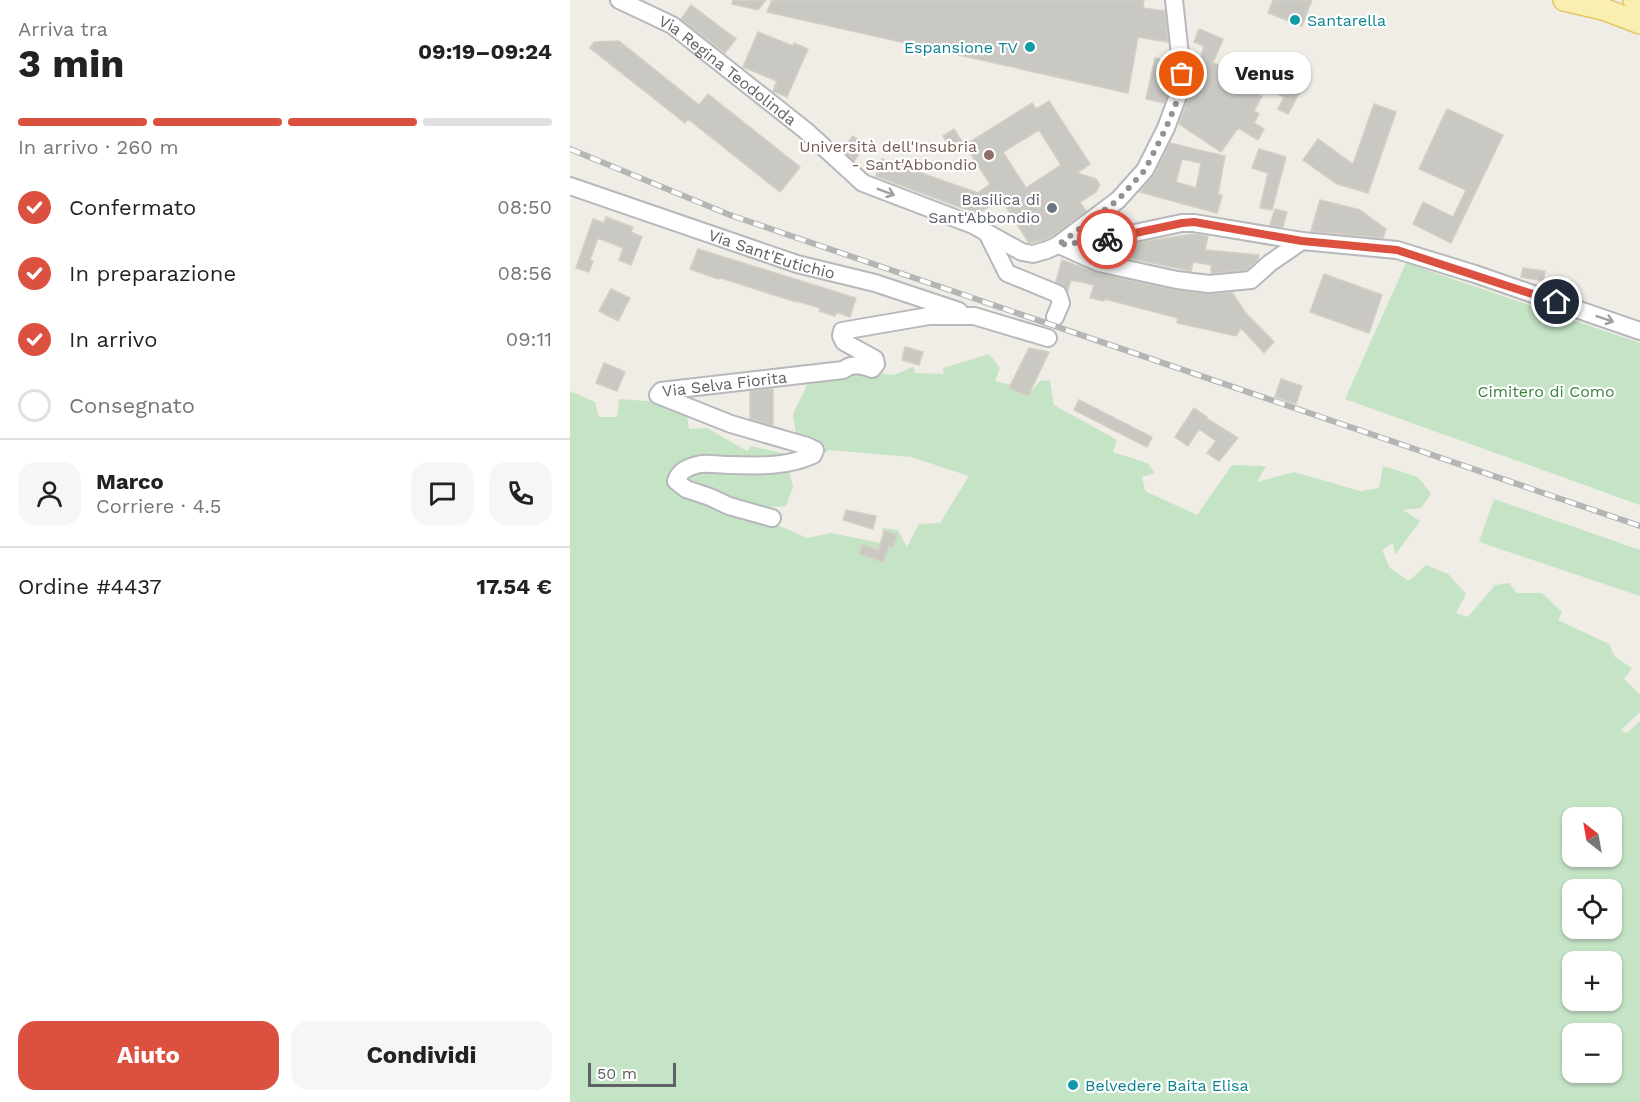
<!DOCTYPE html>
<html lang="it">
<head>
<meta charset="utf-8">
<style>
	body { margin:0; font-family:"Work Sans",sans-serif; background:#f6f6f6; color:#222; height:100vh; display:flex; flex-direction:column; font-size:22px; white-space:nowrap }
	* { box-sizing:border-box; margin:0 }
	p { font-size:20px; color:#767676 }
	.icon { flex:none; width:33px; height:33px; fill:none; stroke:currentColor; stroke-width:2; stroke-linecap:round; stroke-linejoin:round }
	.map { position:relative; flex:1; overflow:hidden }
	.drawer { display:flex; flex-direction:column; background:#fff; width:570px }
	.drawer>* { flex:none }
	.needle { width:39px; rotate:329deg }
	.fabs { position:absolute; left:992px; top:807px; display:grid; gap:12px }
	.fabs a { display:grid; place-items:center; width:60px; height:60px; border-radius:12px; background:#fff; box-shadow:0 2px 4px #0004; font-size:30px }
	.scale { position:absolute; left:18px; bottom:15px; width:88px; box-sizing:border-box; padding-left:6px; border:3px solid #5e6165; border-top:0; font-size:16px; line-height:21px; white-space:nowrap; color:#5e6165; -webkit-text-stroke:4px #fff; paint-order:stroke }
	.pin { position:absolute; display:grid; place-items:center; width:51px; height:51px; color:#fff; margin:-26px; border:3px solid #fff; border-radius:50%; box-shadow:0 2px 6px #0007 }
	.courier { position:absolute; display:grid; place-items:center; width:60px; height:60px; margin:-30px; border:4px solid #dc503f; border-radius:50%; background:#fff; color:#222; box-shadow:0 2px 8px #0007 }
	.bubble { position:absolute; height:42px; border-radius:18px; background:#fff; box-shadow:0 2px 4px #0004; font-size:20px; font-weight:700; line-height:42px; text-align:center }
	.head em { font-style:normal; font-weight:700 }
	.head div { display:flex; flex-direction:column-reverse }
	.head { display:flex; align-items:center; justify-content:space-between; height:102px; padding:0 18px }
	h1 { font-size:39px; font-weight:700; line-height:45px }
	.bar { display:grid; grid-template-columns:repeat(4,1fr); gap:9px 6px; align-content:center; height:72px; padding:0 18px }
	.bar i { height:8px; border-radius:4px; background:#e0e0e0 }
	.bar .active { background:#dc503f }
	.bar p { grid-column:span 4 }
	.line { display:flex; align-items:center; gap:15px; padding:0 18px; border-top:2px solid #e0e0e0 }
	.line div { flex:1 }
	.round { display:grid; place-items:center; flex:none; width:63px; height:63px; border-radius:18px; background:#f6f6f6 }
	ol { padding:0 18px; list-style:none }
	li { display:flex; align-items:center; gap:18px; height:66px }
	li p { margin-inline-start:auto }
	li .icon { padding:6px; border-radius:50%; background:#dc503f; color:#fff; stroke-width:4 }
	li:last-child { color:#767676 }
	li i { width:33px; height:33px; border:3px solid #e0e0e0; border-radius:50% }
	.action { display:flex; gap:12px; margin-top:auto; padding:12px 18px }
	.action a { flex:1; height:69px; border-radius:18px; background:#dc503f; color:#fff; font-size:24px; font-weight:700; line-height:69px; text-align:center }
	.action a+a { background:#f6f6f6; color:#222 }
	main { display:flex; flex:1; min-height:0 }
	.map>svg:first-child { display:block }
</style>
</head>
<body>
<main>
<section class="drawer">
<div class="head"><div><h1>3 min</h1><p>Arriva tra</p></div><em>09:19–09:24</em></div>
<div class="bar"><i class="active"></i><i class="active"></i><i class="active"></i><i></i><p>In arrivo · 260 m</p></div>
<ol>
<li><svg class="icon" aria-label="check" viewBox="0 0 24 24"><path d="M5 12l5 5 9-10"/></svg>Confermato<p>08:50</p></li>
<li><svg class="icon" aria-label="check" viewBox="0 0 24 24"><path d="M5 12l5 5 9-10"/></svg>In preparazione<p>08:56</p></li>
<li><svg class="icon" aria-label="check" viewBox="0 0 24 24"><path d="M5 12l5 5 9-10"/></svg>In arrivo<p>09:11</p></li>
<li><i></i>Consegnato</li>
</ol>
<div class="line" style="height:108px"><a class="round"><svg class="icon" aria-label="person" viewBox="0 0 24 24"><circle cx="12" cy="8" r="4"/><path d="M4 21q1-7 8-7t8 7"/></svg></a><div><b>Marco</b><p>Corriere · 4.5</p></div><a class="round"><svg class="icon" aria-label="chat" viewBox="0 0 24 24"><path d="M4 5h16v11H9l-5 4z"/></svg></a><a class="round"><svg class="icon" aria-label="phone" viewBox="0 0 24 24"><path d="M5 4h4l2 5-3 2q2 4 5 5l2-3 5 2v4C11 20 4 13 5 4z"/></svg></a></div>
<div class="line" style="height:78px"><div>Ordine #4437</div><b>17.54 €</b></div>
<div class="action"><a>Aiuto</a><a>Condividi</a></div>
</section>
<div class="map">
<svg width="1070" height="1102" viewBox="0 0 1070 1102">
	<rect width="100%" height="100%" fill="#efede6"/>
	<path fill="#c5e4c6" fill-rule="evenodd" d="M836 263 1070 343V505L775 399Z
		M419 354 430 368 425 381 462 390 470 381 480 380 484 405 547 440 543 452 577 463 585 473 572 477 575 491 627 515 662 465 696 466 687 482 724 472 790 491 809 488 813 466 848 477 861 494 851 508 833 510 850 521 825 555 823 543 812 550 820 568 839 581 856 565 878 574 896 594 886 613 898 617 925 585 939 583 947 593H972L992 612 988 620 1039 644 1045 657 1062 668 1054 679 1070 694V712L1051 730 1057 733 1070 721V1102H0V391L25 402 29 417H47L49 399 90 402 116 410 119 429 137 428 177 451 181 446 215 454 223 487 216 506 200 507 194 519 237 538 261 533 311 543 313 528 328 530 337 547 349 524 370 523 399 476 341 457 259 450 242 464 229 455 223 414 237 385 282 370 324 375 343 367 345 373 374 374 373 368ZM1002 818H1041V856H1002ZM1002 890H1041V928H1002ZM1002 962H1041V1000H1002ZM1002 1034H1041V1072H1002Z
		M924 499 1070 550V596L909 542Z"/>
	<path fill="#cac8c2" stroke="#d3cfc5" stroke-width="1.5" fill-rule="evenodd" d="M163 0H196L188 10 162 4Z
		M202 0H574L573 8 595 11 598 42 568 37 558 93 197 12Z
		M703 0H742L732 26 698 13Z
		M121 5 166 39 155 53 111 19Z
		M629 29 653 39 643 63 672 73 667 84 692 96 684 111 689 114 684 123 694 129 688 140 668 128 651 152 609 124 623 86 634 46 624 42Z
		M188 32 223 46 224 43 238 49 217 97 203 91 207 81 173 67Z
		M49 41 129 105 138 94 230 167 210 192 118 119 115 123 20 48 24 42Z
		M585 58 600 62 602 81 594 103 576 99Z
		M704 60 739 75 718 114 708 109 714 97 691 86Z
		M479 101 520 164 507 173 526 179 530 185 526 192 510 202 516 211 486 234 473 240 459 243 431 199 408 214 306 176 312 159 408 193 420 184 395 145 462 103 466 109ZM469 130 491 165 456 188 433 152Z
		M804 104 826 112 798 193 767 184 733 160 748 139 783 164Z
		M877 109 933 135 881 243 843 224 853 202 883 217 896 190 849 169Z
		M384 129 394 145 382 152 373 136Z
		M283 136 296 146 284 161 272 150Z
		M600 143 655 156 648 194 652 196 647 213 570 192 584 175ZM612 159 631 163 626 188 606 182Z
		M689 149 716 157 702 210 690 208 698 173 682 168Z
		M750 200 790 210 816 229 813 238 741 231Z
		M705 209 717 212 713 227 700 225Z
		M36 217 63 227 61 232 72 237 61 265 49 260 53 248 28 238 20 260 23 261 19 272 6 268 23 219 34 223Z
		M623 234 638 236 635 250 689 255 688 259 677 270 641 273V265L623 262 621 271 530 252 572 242Z
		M128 249 286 298 280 317 266 312 265 316 249 311 250 308 227 301 226 302 151 278 148 279 120 269Z
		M492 260 527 273 605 290 638 294 662 292 675 312 704 342 694 353 671 328 666 336 607 323 608 318 535 299 534 301 520 298 524 285 501 280 498 290 495 287 486 282Z
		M953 268 975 271 973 281 951 277Z
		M754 274 812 295 799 333 740 312Z
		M41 289 60 298 48 321 29 311Z
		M335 347 353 352 349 365 332 360Z
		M459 348 479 352 458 396 439 388Z
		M34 363 55 372 47 391 26 383Z
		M711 379 732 386 726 404 705 397Z
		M203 389V425L180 419V391Z
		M509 400 582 437 577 447 504 410Z
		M624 408 637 417 636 418 668 438 649 461 637 453 646 441 629 429 618 446 605 437Z
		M276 510 306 516 303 529 273 520Z
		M315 531 327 535 323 547 319 546 313 562 289 554 292 545 308 550Z"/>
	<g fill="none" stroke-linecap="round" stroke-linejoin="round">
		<defs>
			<g id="minor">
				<path id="s1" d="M49 0 102 25 235 130 293 183 403 225 452 252 463 254 477 250 488 245 548 200 575 170 596 128 613 82 604 0"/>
				<path id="s2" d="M0 186 227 264 305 283 389 311"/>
				<path d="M417 233 437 273 488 294 491 303 485 317"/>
				<path d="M489 245 522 242 612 223H624L732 241 827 250 905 274 1070 331"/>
				<path d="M489 245 529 263 607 280 639 284 681 280 700 263 732 241"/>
				<path id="s3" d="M202 518 159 506 140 497 116 489 106 481C109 470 120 466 131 464 140 463 151 465 160 465 188 466 217 467 243 455L245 450 237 446 161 424 88 395 91 391 273 370C283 363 290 365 302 369L306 364 305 359 274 342 271 336 272 331 359 316H404L478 338"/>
			</g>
			<path id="major" d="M994 0 1033 9 1070 23
				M1064 0 1070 2"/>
		</defs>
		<use href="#minor" stroke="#b6b8bb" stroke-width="20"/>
		<use href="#major" stroke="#e6c767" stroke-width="24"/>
		<use href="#minor" stroke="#fff" stroke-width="16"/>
		<use href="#major" stroke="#f9efb1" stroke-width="21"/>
		<defs>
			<path id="rail" d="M0 149 160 215 1070 526"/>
		</defs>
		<use href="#rail" stroke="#b4b5b5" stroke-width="6"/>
		<use href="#rail" stroke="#fff" stroke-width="4" stroke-dasharray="11" stroke-linecap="butt"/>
	</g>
	<defs><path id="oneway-shaft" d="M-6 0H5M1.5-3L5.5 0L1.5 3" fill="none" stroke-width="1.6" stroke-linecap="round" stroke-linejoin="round" transform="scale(1.5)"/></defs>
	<g stroke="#9ea0a3">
		<use href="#oneway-shaft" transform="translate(316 192) rotate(21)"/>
		<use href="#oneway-shaft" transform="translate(1035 319) rotate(19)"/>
	</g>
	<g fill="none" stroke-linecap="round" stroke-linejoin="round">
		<path stroke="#919292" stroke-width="6" stroke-dasharray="0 10.8" d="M537 239 488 245 548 200 575 170 596 128 612 89V74"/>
		<path stroke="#dc503f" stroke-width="8" d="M537 239 612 223 624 222 732 241 827 250 987 302"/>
	</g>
	<g fill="#0f9aa8" stroke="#fff" stroke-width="2">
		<circle cx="725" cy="20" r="6"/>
		<circle cx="460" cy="47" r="6"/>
		<circle cx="503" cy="1085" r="6"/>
	</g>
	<circle fill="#8d6e63" stroke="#fff" stroke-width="2" cx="419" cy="155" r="6"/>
	<circle fill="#6b7280" stroke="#fff" stroke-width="2" cx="482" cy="208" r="6"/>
	<g text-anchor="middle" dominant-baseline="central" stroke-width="4.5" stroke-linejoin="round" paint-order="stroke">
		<g font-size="16" fill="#0d838f" stroke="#fff" text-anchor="start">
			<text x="737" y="20">Santarella</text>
			<text x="448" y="47" text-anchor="end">Espansione TV</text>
			<text x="515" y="1085">Belvedere Baita Elisa</text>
		</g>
		<g font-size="16" fill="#5e6165" stroke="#fff">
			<text stroke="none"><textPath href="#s1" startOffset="130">Via Regina Teodolinda</textPath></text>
			<text stroke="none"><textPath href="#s2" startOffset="213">Via Sant'Eutichio</textPath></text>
			<text stroke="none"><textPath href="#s3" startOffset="490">Via Selva Fiorita</textPath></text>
		</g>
		<g font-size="16" fill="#785e54" stroke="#fff" text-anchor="end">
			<text x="407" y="146">Università dell'Insubria<tspan x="407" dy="18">- Sant'Abbondio</tspan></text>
		</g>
		<g font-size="16" fill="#5b616d" stroke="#fff" text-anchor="end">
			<text x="470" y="199">Basilica di<tspan x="470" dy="18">Sant'Abbondio</tspan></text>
		</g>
		<g font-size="16" fill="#3d8443" stroke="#fff">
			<text x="976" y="391">Cimitero di Como</text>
		</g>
	</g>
</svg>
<div class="fabs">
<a><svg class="needle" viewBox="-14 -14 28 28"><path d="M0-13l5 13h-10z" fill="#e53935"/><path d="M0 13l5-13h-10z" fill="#767676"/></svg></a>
<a><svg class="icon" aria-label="locate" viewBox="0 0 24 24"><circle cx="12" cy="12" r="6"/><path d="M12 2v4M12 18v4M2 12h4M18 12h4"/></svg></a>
<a>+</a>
<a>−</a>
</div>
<div class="scale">50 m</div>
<div class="pin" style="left:612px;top:74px;background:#ea580c"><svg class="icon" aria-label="bag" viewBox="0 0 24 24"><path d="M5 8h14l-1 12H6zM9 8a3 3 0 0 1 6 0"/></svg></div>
<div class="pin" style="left:987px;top:302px;background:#1f2937"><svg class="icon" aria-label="home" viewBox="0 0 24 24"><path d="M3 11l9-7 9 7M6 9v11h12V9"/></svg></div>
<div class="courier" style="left:537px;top:239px"><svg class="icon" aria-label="bike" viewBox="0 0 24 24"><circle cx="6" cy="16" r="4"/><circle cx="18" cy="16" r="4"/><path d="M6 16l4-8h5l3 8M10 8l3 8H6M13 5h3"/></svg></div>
<div class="bubble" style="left:648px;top:52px;width:93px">Venus</div>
</div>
</main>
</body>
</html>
